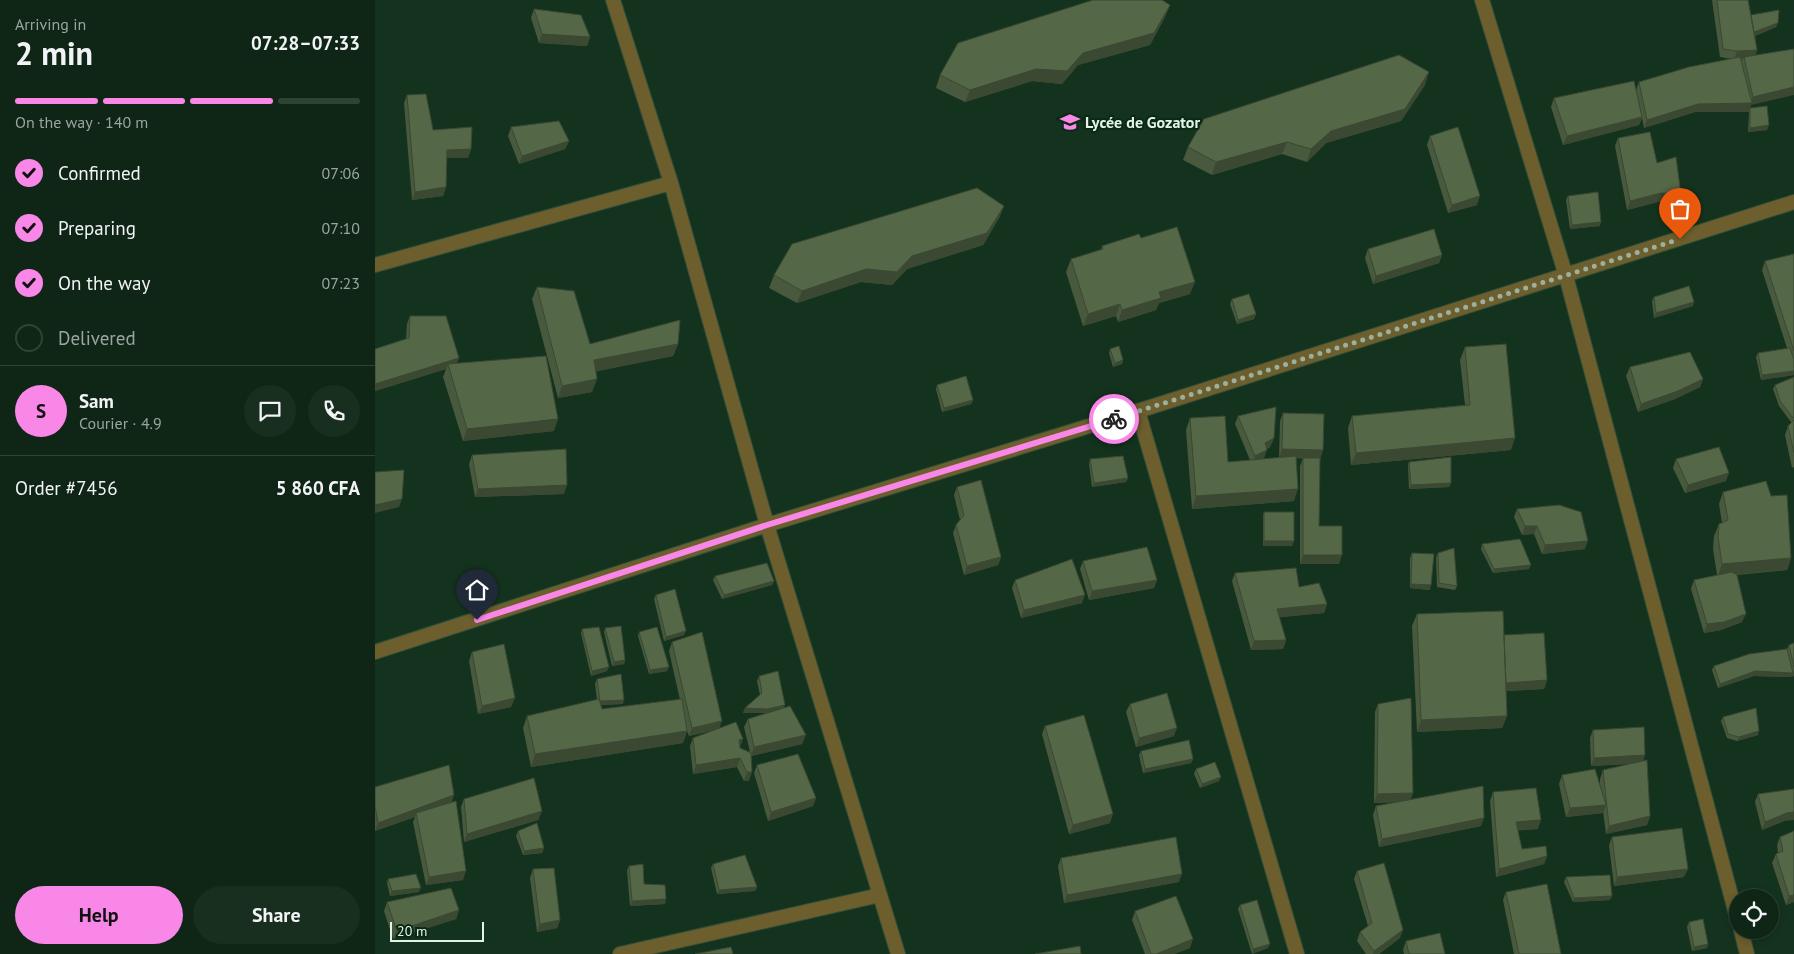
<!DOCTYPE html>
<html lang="en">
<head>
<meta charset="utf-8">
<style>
	body { margin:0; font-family:"PT Sans",sans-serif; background:#182e1f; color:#f1f3f6; height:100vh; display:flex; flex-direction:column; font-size:19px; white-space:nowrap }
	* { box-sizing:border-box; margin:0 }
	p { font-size:16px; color:#9ba5a1 }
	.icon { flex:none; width:28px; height:28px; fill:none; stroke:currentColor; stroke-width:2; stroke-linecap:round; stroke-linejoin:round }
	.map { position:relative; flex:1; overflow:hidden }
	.side { display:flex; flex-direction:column; background:#0f2616; width:375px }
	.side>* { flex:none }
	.fabs { position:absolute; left:1354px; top:889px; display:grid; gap:10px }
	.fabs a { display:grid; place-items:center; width:50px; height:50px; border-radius:50%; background:#0f2616; box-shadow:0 2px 8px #0003,0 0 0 1px #2f4335; font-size:25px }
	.scale { position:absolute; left:15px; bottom:12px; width:94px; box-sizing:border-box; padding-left:5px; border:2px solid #e2f4e6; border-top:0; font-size:14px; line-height:18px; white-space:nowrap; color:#e2f4e6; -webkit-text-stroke:4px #092915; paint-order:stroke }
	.pin { position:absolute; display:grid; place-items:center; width:42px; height:42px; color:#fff; margin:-51px -21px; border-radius:50% 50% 50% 0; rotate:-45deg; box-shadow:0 0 5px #0007 }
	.pin .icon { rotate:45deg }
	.courier { position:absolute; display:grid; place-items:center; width:50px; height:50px; margin:-25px; border:4px solid #f987e8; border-radius:50%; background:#fff; color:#222; box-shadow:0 1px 6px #0007 }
	.overview em { font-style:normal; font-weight:600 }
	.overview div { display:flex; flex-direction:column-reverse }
	.overview { display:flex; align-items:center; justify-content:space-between; height:85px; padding:0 15px }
	h1 { font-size:32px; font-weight:600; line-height:38px }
	.bar { display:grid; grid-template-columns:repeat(4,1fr); gap:8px 5px; align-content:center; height:60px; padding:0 15px }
	.bar i { height:6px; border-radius:4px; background:#2f4335 }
	.bar .selected { background:#f987e8 }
	.bar p { grid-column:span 4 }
	.line { display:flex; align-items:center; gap:12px; padding:0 15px; border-top:1px solid #2f4335 }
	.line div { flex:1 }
	.round { display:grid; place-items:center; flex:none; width:52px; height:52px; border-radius:26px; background:#182e1f }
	ol { padding:0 15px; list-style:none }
	li { display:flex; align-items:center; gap:15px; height:55px }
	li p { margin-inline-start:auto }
	li .icon { padding:5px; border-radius:50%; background:#f987e8; color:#111; stroke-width:4 }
	li:last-child { color:#9ba5a1 }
	li i { width:28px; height:28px; border:2px solid #2f4335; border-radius:50% }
	.cta { display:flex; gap:10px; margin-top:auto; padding:10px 15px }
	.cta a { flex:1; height:58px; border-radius:30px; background:#f987e8; color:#111; font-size:20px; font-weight:600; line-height:58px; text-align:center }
	.cta a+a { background:#182e1f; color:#f1f3f6 }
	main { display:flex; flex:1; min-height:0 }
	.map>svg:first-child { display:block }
</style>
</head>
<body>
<main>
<section class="side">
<div class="overview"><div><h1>2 min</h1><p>Arriving in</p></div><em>07:28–07:33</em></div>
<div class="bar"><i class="selected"></i><i class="selected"></i><i class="selected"></i><i></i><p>On the way · 140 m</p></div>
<ol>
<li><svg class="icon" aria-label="check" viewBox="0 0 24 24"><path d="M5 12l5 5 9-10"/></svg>Confirmed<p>07:06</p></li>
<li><svg class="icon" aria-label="check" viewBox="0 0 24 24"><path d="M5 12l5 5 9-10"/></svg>Preparing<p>07:10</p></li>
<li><svg class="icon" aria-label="check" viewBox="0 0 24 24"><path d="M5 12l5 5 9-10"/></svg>On the way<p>07:23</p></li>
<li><i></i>Delivered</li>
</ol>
<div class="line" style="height:90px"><b class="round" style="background:#f987e8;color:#111">S</b><div><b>Sam</b><p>Courier · 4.9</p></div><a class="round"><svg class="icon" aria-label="chat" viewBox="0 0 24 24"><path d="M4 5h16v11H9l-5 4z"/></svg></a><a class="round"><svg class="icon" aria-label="phone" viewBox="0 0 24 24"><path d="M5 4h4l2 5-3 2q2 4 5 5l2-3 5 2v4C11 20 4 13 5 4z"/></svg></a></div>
<div class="line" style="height:65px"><div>Order #7456</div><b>5 860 CFA</b></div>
<div class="cta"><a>Help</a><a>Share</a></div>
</section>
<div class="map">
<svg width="1419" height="954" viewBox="0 0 1419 954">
	<rect width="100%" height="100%" fill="#14331e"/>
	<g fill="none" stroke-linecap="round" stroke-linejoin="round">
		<defs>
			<path id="minor" d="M238 0 296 183 392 525 523 954
				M1107 0 1191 276 1362 918
				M0 265 296 183
				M763 411 922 954
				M0 652 392 525 763 411 1419 202
				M1366 930 1372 954
				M245 954 505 895"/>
		</defs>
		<use href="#minor" stroke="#314e3a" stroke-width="16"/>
		<use href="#minor" stroke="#6c5e2d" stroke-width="14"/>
	</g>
	<path fill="#48593d" d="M1337 0H1373L1376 15 1401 27 1380 36 1382 50 1380 56 1419 49 1376 105 1374 112H1320L1269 128 1267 118 1264 125 1188 145 1176 107 1179 98 1261 90 1264 82 1356 59 1345 57Z
		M795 5 790 17 775 45 703 65 687 84 657 81 590 102 561 88 565 75Z
		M159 9 215 37 212 46 164 43 156 18Z
		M1050 85 1026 121 951 143 932 162 907 154 837 175 808 160 813 147Z
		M32 95 58 130 96 149 93 158H72L71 187 68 196 37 200 29 103Z
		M1375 108 1392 130 1373 132 1374 112Z
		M136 127 194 141 190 149 144 164 133 136Z
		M1055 136 1102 205 1073 213 1052 145Z
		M1243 138 1306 194 1303 202H1283L1252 210 1240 146Z
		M1193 196 1225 226 1195 229 1191 200Z
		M629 206 624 218 608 245 532 269 517 285 486 282 422 303 394 288 399 275Z
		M766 238 815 294 784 303 781 310 743 322 741 316 708 326 691 272 696 259 726 250 727 246Z
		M993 249 1067 255 1064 263 998 284 990 258Z
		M1419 254V375L1386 380 1381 357 1383 353 1412 348 1387 270 1390 261Z
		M162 287 215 344H303L298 356 221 371 217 392 183 398 157 299Z
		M1279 297 1318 306 1279 318 1277 301Z
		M857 299 881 314 879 319 862 324 855 304Z
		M35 316 82 364 179 431 88 441 68 377 71 369 0 391V349L31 339 32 324Z
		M1090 347 1136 450 976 465 973 428 977 416 1090 405 1085 360Z
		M735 349 748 360 747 364 738 367 734 353Z
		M1255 367 1328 379 1325 387 1300 399 1263 412 1251 376Z
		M1419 377V467L1417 468 1410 435 1413 426 1417 422H1416L1404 406 1398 389 1400 385Z
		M562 385 598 400 596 404 567 412 561 389Z
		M908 413 948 450 945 459 944 526 964 564H925V466L928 458H921L919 501 817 509 811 430 815 418 853 462 875 460 860 424 863 416 899 438 895 447 892 449 889 458 888 459 904 458 905 421Z
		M97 455 189 494 100 497 94 464Z
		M715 459 753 478 751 482 717 487 714 464Z
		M1301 459 1351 481 1310 493 1298 468Z
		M1034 462 1076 483 1074 487 1034 489 1033 466Z
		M582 487 626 557 623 565 589 575 578 533 581 525 585 520 579 495Z
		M1348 492 1416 558 1412 570 1362 575 1367 622 1346 630 1329 633 1316 589 1319 580 1342 575 1338 549 1339 536 1344 524 1347 523 1344 504Z
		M1142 509 1210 549 1167 554 1159 534 1147 535 1139 517Z
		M889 512 919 541 917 546H888V516Z
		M1107 544 1154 569 1118 573 1106 549Z
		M1037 553 1055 590 1035 588V558Z
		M1063 553 1082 586 1080 590 1062 587 1061 558Z
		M708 561 782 580 779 588 714 600 705 569Z
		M860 573 924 587 952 604 949 613 904 617 911 640 908 649 876 650 857 581Z
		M340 576 399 581 397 585 347 599 338 580Z
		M640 580 707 603 646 618 637 588Z
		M281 595 309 635 289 641 279 599Z
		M1042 614 1129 636 1172 680 1169 689 1131 691 1132 716 1127 728 1042 732 1037 626Z
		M230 628 250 660 249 664 237 666 229 632Z
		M207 629 232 671 216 676 206 633Z
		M264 632 292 671 274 674 263 636Z
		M297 642 345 728 365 748 375 752 369 727 373 719 391 713H368L370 708 385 695 382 681 384 676 409 708 427 744 376 756 374 781H369L362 767 318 774 315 746 318 738 336 731 314 736 312 731 308 743 156 767 148 728 152 716 222 700 220 684 222 679 248 704 226 705 227 709 305 700 294 651Z
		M1419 643V676L1416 677 1379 676 1343 688 1337 670 1339 666 1412 649 1414 645Z
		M97 652 136 707 103 714 94 661Z
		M755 704 799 736 761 747 751 712Z
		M1003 704 1036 800 1106 826 1004 847 998 815 1001 806 1024 802 999 803 1000 712Z
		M1348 717 1383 735 1362 741 1352 738 1346 721Z
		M670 726 735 823 694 834 667 734Z
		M1218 730 1270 755 1268 761 1275 816 1272 825 1231 834 1228 811V813L1191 817 1184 784 1187 775 1225 786V779L1228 770 1255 764 1216 766 1215 738Z
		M766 751 818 759 816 763 768 773 764 755Z
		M382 765 441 798 438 806 393 821 379 773Z
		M821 769 844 781 825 788 819 774Z
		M0 787 77 802 88 880 51 885 38 822 40 817 0 831Z
		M1118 792 1163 829 1142 830 1147 849 1172 856 1169 864 1121 877 1115 801Z
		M1383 794 1409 821 1387 830 1380 802Z
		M89 799 167 811 163 820 89 842 86 807Z
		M143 831 169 848 167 853 148 855 141 836Z
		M1237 837 1309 877 1239 886 1234 845Z
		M1405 837 1419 902 1411 905 1397 863 1401 854 1403 853 1402 845Z
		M686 858 804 882 689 903 683 866Z
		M338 864 382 887 380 891 342 894 336 868Z
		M254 866 269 884 290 904 255 906 252 870Z
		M158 869 185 920 182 928 162 932 155 878Z
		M982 871 1025 938 1004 954H991L982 941 985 932 993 926 979 879Z
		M1191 877 1235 900 1198 902 1189 882Z
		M13 879 44 892 15 896 12 883Z
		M1131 892 1186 954H1139L1128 900Z
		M12 902 84 910 81 919 18 939 9 911Z
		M865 905 893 948 877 954 863 909Z
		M760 911 815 948 799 954H770L757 920Z
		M1314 922 1333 944 1332 948 1317 951 1312 927Z
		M1031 941 1070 954H1029L1028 950Z"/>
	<path fill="#3b4832" d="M795 5 790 17 775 45 703 65 687 84 657 81 590 102 595 90Z
		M1403 23 1401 27 1375 38 1377 33Z
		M167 34 215 37 212 46 164 43Z
		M1382 50 1379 59 1369 57 1368 59 1359 60 1362 51Z
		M1054 72 1050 85 1026 121 951 143 932 162 936 149 956 131Z
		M1419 87V95L1376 105 1374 112H1320L1269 128 1272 120 1323 104 1376 103 1378 97Z
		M1267 117 1264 125 1188 145 1192 136Z
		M1394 125 1392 130 1373 132 1375 128Z
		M194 141 190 149 144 164 147 156Z
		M912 142 907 154 837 175 841 162Z
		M96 149 93 158H69L72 150Z
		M71 187 68 196 37 200 40 192Z
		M1286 193 1306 194 1303 202H1283L1252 210 1255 201Z
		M1105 196 1102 205 1073 213 1077 205Z
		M629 206 624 218 608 245 532 269 517 285 486 282 422 303 427 291 491 269 537 256Z
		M1226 222 1225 226 1195 229 1197 225Z
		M1067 255 1064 263 998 284 1001 276Z
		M820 282 815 294 784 303 781 310 743 322 747 310 784 292Z
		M1319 302 1318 306 1279 318 1281 313Z
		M745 304 741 316 708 326 713 314Z
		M881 314 879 319 862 324 863 320Z
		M303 344 298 356 214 373 219 360Z
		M84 358 81 366 73 364 71 369 0 391V384Z
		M748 360 747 364 738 367 740 363Z
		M1419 371V375L1386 380 1387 375Z
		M222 379 217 392 183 398 187 386Z
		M1328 379 1325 387 1300 399 1263 412 1266 404Z
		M598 400 596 404 567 412 569 408Z
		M183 419 179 431 88 441 92 429Z
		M899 438 895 447 887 451 890 443Z
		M1140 438 1136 450 976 465 981 453Z
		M907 449 948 450 945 459 904 458Z
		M892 450 889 458 877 465 880 456Z
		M1354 473 1351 481 1310 493 1313 485Z
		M753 478 751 482 717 487 719 483Z
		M1076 483 1074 487 1034 489 1036 485Z
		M192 485 189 494 100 497 103 489Z
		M923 489 919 501 817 509 821 496Z
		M27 499 24 507 0 513V505Z
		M1150 526H1162L1159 534 1147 535Z
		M889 541H919L917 546H888Z
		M1213 541 1210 549 1167 554 1170 545Z
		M928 555H967L964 564H925Z
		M626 557 623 565 589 575 592 566Z
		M1416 558 1412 570 1343 576 1347 564Z
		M1156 565 1154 569 1118 573 1119 569Z
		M782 580 779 588 714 600 717 591Z
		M399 581 397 585 347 599 349 595Z
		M1036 584 1056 585 1055 590 1035 588Z
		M710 595 707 603 646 618 649 610Z
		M952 604 949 613 899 618 902 609Z
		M1371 614 1367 622 1346 630 1329 633 1332 624Z
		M311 631 309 635 289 641 291 637Z
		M911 640 908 649 876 650 879 641Z
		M250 660 249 664 237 666 239 662Z
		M234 667 232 671 216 676 217 671Z
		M294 667 292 671 274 674 275 670Z
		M1419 670V676L1416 677 1379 676 1343 688 1345 684 1380 671 1418 673Z
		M1172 680 1169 689 1128 691 1131 683Z
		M140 698 136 707 103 714 107 706Z
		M249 700 248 704 223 705 225 701Z
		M410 705 408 710 390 713H368L370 708Z
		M1132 716 1127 728 1042 732 1046 720Z
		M347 721 344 729 314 736 317 728Z
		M802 728 799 736 761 747 764 738Z
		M312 731 308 743 156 767 160 754Z
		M1384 731 1383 735 1362 741 1364 737Z
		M431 735 427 744 376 756 379 747Z
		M368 739 365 747 364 740Z
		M1270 755 1267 763 1216 766 1219 758Z
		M365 758 362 767 318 774 321 765Z
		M818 759 816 763 768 773 770 769Z
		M372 772H377L374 781H369Z
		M846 777 844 781 825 788 827 784Z
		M1038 793 1035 802 999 803 1002 794Z
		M79 795 76 804 41 813 40 817 0 831 3 823Z
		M441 798 438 806 393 821 396 812Z
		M1231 805 1228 813 1191 817 1195 808Z
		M167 811 163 820 89 842 92 834Z
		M1419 812V820L1409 821 1387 830 1390 822 1412 813Z
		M738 814 735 823 694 834 698 825Z
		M1275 816 1272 825 1231 834 1234 826Z
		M1109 818 1106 826 1004 847 1007 839Z
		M1166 820 1163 829 1138 831 1141 822Z
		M169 848 167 853 148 855 149 851Z
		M1172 856 1169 864 1121 877 1124 869Z
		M1313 869 1309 877 1239 886 1242 877Z
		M91 871 88 880 51 885 54 877Z
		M807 874 804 882 689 903 692 895Z
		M382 887 380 891 342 894 344 890Z
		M46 888 44 892 15 896 17 891Z
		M1419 895V902L1411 905 1414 896Z
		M1237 896 1235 900 1198 902 1199 898Z
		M291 899 290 904 255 906 257 901Z
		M84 910 81 919 18 939 22 931Z
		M185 920 182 928 162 932 165 924Z
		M1028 930 1025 938 1004 954H998L999 951Z
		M818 939 815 948 799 954H781Z
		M895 944 893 948 877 954 878 949Z
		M1333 944 1332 948 1317 951 1319 947Z"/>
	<path fill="#546747" stroke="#3b4832" d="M718 0H787L795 5 779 33 708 53 692 71 661 69 595 90 565 75 583 43Z
		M1342 0H1373L1382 50 1362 51 1348 49Z
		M159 9 206 15 215 37 167 34Z
		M1404 10 1403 23 1379 32 1376 15Z
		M1419 49V87L1378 97 1369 57Z
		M1024 55 1054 72 1030 109 956 131 936 149 912 142 841 162 813 147 829 119Z
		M1365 57 1377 103 1323 104 1272 120 1264 82 1314 67Z
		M1259 81 1267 117 1192 136 1179 98Z
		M51 94 58 130 97 127 96 149 72 150 71 187 40 192 32 95Z
		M1392 106 1394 125 1375 128V108Z
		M184 121 194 141 147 156 136 127Z
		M1083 127 1105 196 1077 205 1055 136Z
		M1275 132 1282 163 1301 157 1306 194 1286 193 1255 201 1243 138Z
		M602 188 629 206 612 233 537 256 522 272 491 269 427 291 399 275 417 244Z
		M1223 192 1226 222 1197 225 1193 196Z
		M802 227 820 282 784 292 786 298 747 310 745 304 713 314 696 259 728 249 727 246 764 234 766 238Z
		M1059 229 1067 255 1001 276 993 249Z
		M1419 254V351L1390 261Z
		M1314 286 1319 302 1281 313 1279 297Z
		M162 287 199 291 215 344 305 320 303 344 219 360 222 379 187 386Z
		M874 294 881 314 863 320 857 299Z
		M35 316H71L84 358 0 384V349L34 338Z
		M1131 344 1140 438 981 453 977 416 1095 405 1090 347Z
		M744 346 748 360 740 363 735 349Z
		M1415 348 1419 360V371L1387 375 1383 353Z
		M1315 352 1328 379 1303 391 1266 404 1255 367Z
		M171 356 183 419 92 429 73 364Z
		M591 376 598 400 569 408 562 385Z
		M1419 377V417L1418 418 1405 401 1400 385Z
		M901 407 899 438 890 443 892 450 880 456 863 416Z
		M908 413 949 414 948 450 907 449Z
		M850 416 853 462 921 456 923 489 821 496 815 418Z
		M1419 420V453L1413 426Z
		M1344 447 1354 473 1313 485 1301 459Z
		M191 449 192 485 103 489 97 455Z
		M748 456 753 478 719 483 715 459Z
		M1076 457V483L1036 485 1034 462Z
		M928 458H945L944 526H967V555H928Z
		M29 470 27 499 0 505V472Z
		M606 480 626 557 592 566 581 525 589 515 582 487Z
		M1391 481 1396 496 1412 495 1416 558 1347 564 1343 537 1344 524 1353 520 1348 492Z
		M1184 505 1206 512 1213 541 1170 545 1162 526H1150L1142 509Z
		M889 512H919V541H889Z
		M1145 539 1156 565 1119 569 1107 544Z
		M772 547 782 580 717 591 708 561Z
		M1079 548 1082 586 1064 583 1063 553Z
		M1037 553 1059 554 1056 585 1036 584Z
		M697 559 710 595 649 610 640 580Z
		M392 563 399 581 349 595 340 576Z
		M921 568 924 587 944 583 952 604 902 609 911 640 879 641 860 573Z
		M1357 572 1362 575 1371 614 1349 622 1332 624 1319 580Z
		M300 589 311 631 291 637 281 595Z
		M1128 611 1132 716 1046 720 1042 614Z
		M246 626 250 660 239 662 230 628Z
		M224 627 234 667 217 671 207 629Z
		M282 627 294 667 275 670 264 632Z
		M327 632 347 721 317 728 297 642Z
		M1169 633 1172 680 1131 683 1129 635Z
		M1419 643V667L1414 645Z
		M129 644 140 698 107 706 97 652Z
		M1412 649 1418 673 1380 671 1345 684 1339 666 1374 654Z
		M403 671 410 705 392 709 370 708 387 693 384 676Z
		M246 674 249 700 225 701 222 679Z
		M792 693 802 728 764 738 755 704Z
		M1036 698 1038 793 1002 794 1003 704Z
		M224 699 227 709 307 699 312 731 160 754 152 716Z
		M415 706 431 735 379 747 373 719Z
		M1381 708 1384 731 1364 737 1353 734 1348 717Z
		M709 715 738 814 698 825 670 726Z
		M361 722 368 739 364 740 365 748 376 753 377 772H372L365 758 321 765 318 738Z
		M1269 727 1270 755 1219 758 1218 730Z
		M814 740 818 759 770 769 766 751Z
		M423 754 441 798 396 812 382 765Z
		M1272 760 1275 816 1234 826 1228 770Z
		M840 762 846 777 827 784 821 769Z
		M74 765 79 795 3 823 0 806V787Z
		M1220 769 1231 805 1195 808 1187 775Z
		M159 778 167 811 92 834 89 799Z
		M1108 786 1109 818 1007 839 1001 806Z
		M1161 788 1166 820 1141 822 1147 849 1171 846 1172 856 1124 869 1118 792Z
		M1419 789V812L1412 813 1390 822 1383 794Z
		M81 801 91 871 54 877 41 813Z
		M162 823 169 848 149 851 143 831Z
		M1307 828 1313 869 1242 877 1237 837Z
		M1419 831V895L1414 896 1401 854 1408 851 1405 837Z
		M801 837 807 874 692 895 686 858Z
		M370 855 382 887 344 890 338 864Z
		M1009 863 1028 930 999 951 985 932 997 923 982 871Z
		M268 864 269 884 290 885 291 899 257 901 254 866Z
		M179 868 185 920 165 924 158 869Z
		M41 874 46 888 17 891 13 879Z
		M1235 875 1237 896 1199 898 1191 877Z
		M1172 884 1186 954H1144L1131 892Z
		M76 888 84 910 22 931 12 902Z
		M801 896 818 939 781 954H776L760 911Z
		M882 900 895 944 878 949 865 905Z
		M1328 919 1333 944 1319 947 1314 922Z
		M1065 933 1070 954H1034L1031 941Z
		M705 946 706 954H660Z
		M356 947 358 954H320Z"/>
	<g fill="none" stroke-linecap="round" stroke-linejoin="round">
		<path stroke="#9ab0a0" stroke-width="5" stroke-dasharray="0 9" d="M739 419 1305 239"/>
		<path stroke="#f987e8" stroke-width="6" d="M102 620 392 525 739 419"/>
	</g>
	<defs>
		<symbol id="school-bare" viewBox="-9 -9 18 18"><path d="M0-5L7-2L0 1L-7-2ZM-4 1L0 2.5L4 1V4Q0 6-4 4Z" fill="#f987e8" stroke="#092915" stroke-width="2.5" paint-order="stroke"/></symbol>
	</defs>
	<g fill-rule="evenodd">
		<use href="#school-bare" x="681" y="108" width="28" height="28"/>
	</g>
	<g text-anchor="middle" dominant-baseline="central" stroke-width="4" stroke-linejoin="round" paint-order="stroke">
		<g font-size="16" font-weight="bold" fill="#e2f4e6" stroke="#092915" text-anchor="start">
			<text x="710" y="122">Lycée de Gozator</text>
		</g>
	</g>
</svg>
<div class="fabs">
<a><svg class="icon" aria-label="locate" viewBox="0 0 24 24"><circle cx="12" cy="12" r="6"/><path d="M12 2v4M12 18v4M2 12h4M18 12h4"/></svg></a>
</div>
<div class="scale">20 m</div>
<div class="pin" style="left:1305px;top:239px;background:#ea580c"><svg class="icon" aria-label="bag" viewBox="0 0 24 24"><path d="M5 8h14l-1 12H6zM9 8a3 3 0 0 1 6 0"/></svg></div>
<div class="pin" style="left:102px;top:620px;background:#1f2937"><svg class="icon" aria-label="home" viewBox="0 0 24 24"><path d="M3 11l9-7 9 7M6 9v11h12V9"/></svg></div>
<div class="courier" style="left:739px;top:419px"><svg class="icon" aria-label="bike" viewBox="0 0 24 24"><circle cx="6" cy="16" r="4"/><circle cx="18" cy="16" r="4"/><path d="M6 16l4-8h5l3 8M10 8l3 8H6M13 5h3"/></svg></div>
</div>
</main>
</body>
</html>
